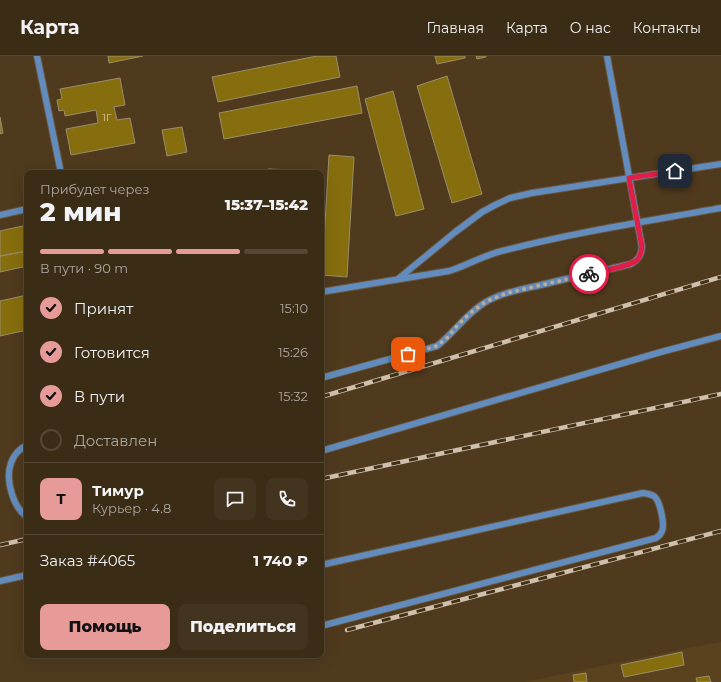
<!DOCTYPE html>
<html lang="ru">
<head>
<meta charset="utf-8">
<style>
	body { margin:0; font-family:Montserrat,sans-serif; background:#42341f; color:#f1f3f6; height:100vh; display:flex; flex-direction:column; font-size:15px; white-space:nowrap }
	* { box-sizing:border-box; margin:0 }
	p { font-size:13px; color:#aca7a1 }
	.icon { flex:none; width:22px; height:22px; fill:none; stroke:currentColor; stroke-width:2; stroke-linecap:round; stroke-linejoin:round }
	.map { position:relative; flex:1; overflow:hidden }
	.panel { position:absolute; left:24px; top:114px; width:300px; height:488px; display:flex; flex-direction:column; background:#3b2c16; border-radius:8px; box-shadow:0 4px 16px #0002,0 0 0 1px #544835 }
	.panel>* { flex:none }
	.pin { position:absolute; display:grid; place-items:center; width:34px; height:34px; color:#fff; margin:-17px; border-radius:8px; box-shadow:0 2px 6px #0006 }
	.courier { position:absolute; display:grid; place-items:center; width:40px; height:40px; margin:-20px; border:3px solid #e11d48; border-radius:50%; background:#fff; color:#222; box-shadow:0 1px 5px #0007 }
	.head em { font-style:normal; font-weight:800 }
	.head div { display:flex; flex-direction:column-reverse }
	.head { display:flex; align-items:center; justify-content:space-between; height:68px; padding:0 16px }
	h1 { font-size:26px; font-weight:800; line-height:30px }
	.bar { display:grid; grid-template-columns:repeat(4,1fr); gap:6px 4px; align-content:center; height:48px; padding:0 16px }
	.bar i { height:5px; border-radius:3px; background:#544835 }
	.bar .active { background:#e69b98 }
	.bar p { grid-column:span 4 }
	.line { display:flex; align-items:center; gap:10px; padding:0 16px; border-top:1px solid #544835 }
	.line div { flex:1 }
	.round { display:grid; place-items:center; flex:none; width:42px; height:42px; border-radius:8px; background:#42341f }
	ol { padding:0 16px; list-style:none }
	li { display:flex; align-items:center; gap:12px; height:44px }
	li p { margin-inline-start:auto }
	li .icon { padding:4px; border-radius:50%; background:#e69b98; color:#111; stroke-width:4 }
	li:last-child { color:#aca7a1 }
	li i { width:22px; height:22px; border:2px solid #544835; border-radius:50% }
	.button { display:flex; gap:8px; margin-top:auto; padding:8px 16px }
	.button a { flex:1; height:46px; border-radius:8px; background:#e69b98; color:#111; font-size:16px; font-weight:800; line-height:46px; text-align:center }
	.button a+a { background:#42341f; color:#f1f3f6 }
	header { display:flex; align-items:center; gap:24px; box-sizing:border-box; height:56px; padding:0 20px; background:#3b2c16; border-bottom:1px solid #544835 }
	header strong { font-size:19px }
	nav { display:flex; gap:22px; margin-inline-start:auto; font-size:14px }
	.map>svg:first-child { display:block }
</style>
</head>
<body>
<header>
<strong>Карта</strong>
<nav><a>Главная</a><a>Карта</a><a>О нас</a><a>Контакты</a></nav>
</header>
<div class="map">
<svg width="721" height="626" viewBox="0 0 721 626">
	<rect width="100%" height="100%" fill="#4f3a1e"/>
	<path fill="#5b421f" d="M721 586V626H524L689 592Z"/>
	<path fill="#866e0e" stroke="#988e6b" d="M108 0H143L109 7Z
		M317 0H336L340 21 218 46 212 21Z
		M435 0H465V2L437 8Z
		M476 0H486V1L477 3Z
		M447 20 482 138 452 147 417 30Z
		M120 22 125 49 114 51 117 64 130 62 135 87 71 99 66 73 98 67 96 54 65 60 64 54 59 55 57 44 62 43 60 33Z
		M357 30 362 57 224 83 219 57Z
		M393 35 424 153 396 160 365 43Z
		M0 61 3 77 0 78Z
		M182 71 187 96 167 100 162 74Z
		M329 99 354 101 347 221 322 219Z
		M268 113 295 114V117H268Z
		M27 169V195L0 200V175Z
		M27 195V210L0 216V200Z
		M27 239V274L0 280V245Z
		M682 596 684 609 624 621 621 609Z
		M586 617 587 626H574L573 619Z
		M709 620 711 626H697L696 622Z"/>
	<g fill="none" stroke-linecap="round" stroke-linejoin="round">
		<defs>
			<path id="service" d="M37 0 61 117
				M0 159 27 153
				M398 223 454 177 482 156 495 149 510 142 532 137 721 108
				M321 236 449 215C468 209 486 198 506 194 576 176 649 165 721 152
				M321 322 437 290C454 277 465 259 484 247 502 236 524 233 545 228 573 221 602 215 631 208 638 204 641 200 642 191L607 0
				M27 389C19 393 14 398 11 407 5 424 13 451 27 461
				M321 395 661 296 721 280
				M321 509 643 437C648 438 652 438 655 441 660 446 665 469 662 475 661 478 659 480 656 482L321 570
				M0 525 27 519"/>
		</defs>
		<use href="#service" stroke="#6a563c" stroke-width="8"/>
		<use href="#service" stroke="#628cbd" stroke-width="6"/>
		<defs>
			<path id="rail" d="M321 341 721 221
				M321 423 721 338
				M0 489 27 483
				M347 574 721 475"/>
		</defs>
		<use href="#rail" stroke="#cfc0ad" stroke-width="4.5"/>
		<use href="#rail" stroke="#443014" stroke-width="3" stroke-dasharray="9" stroke-linecap="butt"/>
	</g>
	<g fill="none" stroke-linecap="round" stroke-linejoin="round">
		<path stroke="#bcac98" stroke-width="4" stroke-dasharray="0 7.2" d="M408 298 437 290 447 282 457 270 469 258 485 246 507 237 589 218"/>
		<path stroke="#e11d48" stroke-width="5" d="M589 218C600 215 631 211 638 203 641 199 641 195 642 191L629 122 675 115"/>
	</g>
	<g text-anchor="middle" dominant-baseline="central" stroke-width="4" stroke-linejoin="round" paint-order="stroke">
		<g font-size="10" fill="#dacaa6">
			<text x="107" y="61">1Г</text>
		</g>
	</g>
</svg>
<div class="pin" style="left:408px;top:298px;background:#ea580c"><svg class="icon" aria-label="bag" viewBox="0 0 24 24"><path d="M5 8h14l-1 12H6zM9 8a3 3 0 0 1 6 0"/></svg></div>
<div class="pin" style="left:675px;top:115px;background:#1f2937"><svg class="icon" aria-label="home" viewBox="0 0 24 24"><path d="M3 11l9-7 9 7M6 9v11h12V9"/></svg></div>
<div class="courier" style="left:589px;top:218px"><svg class="icon" aria-label="bike" viewBox="0 0 24 24"><circle cx="6" cy="16" r="4"/><circle cx="18" cy="16" r="4"/><path d="M6 16l4-8h5l3 8M10 8l3 8H6M13 5h3"/></svg></div>
<section class="panel">
<div class="head"><div><h1>2 мин</h1><p>Прибудет через</p></div><em>15:37–15:42</em></div>
<div class="bar"><i class="active"></i><i class="active"></i><i class="active"></i><i></i><p>В пути · 90 m</p></div>
<ol>
<li><svg class="icon" aria-label="check" viewBox="0 0 24 24"><path d="M5 12l5 5 9-10"/></svg>Принят<p>15:10</p></li>
<li><svg class="icon" aria-label="check" viewBox="0 0 24 24"><path d="M5 12l5 5 9-10"/></svg>Готовится<p>15:26</p></li>
<li><svg class="icon" aria-label="check" viewBox="0 0 24 24"><path d="M5 12l5 5 9-10"/></svg>В пути<p>15:32</p></li>
<li><i></i>Доставлен</li>
</ol>
<div class="line" style="height:72px"><b class="round" style="background:#e69b98;color:#111">Т</b><div><b>Тимур</b><p>Курьер · 4.8</p></div><a class="round"><svg class="icon" aria-label="chat" viewBox="0 0 24 24"><path d="M4 5h16v11H9l-5 4z"/></svg></a><a class="round"><svg class="icon" aria-label="phone" viewBox="0 0 24 24"><path d="M5 4h4l2 5-3 2q2 4 5 5l2-3 5 2v4C11 20 4 13 5 4z"/></svg></a></div>
<div class="line" style="height:52px"><div>Заказ #4065</div><b>1 740 ₽</b></div>
<div class="button"><a>Помощь</a><a>Поделиться</a></div>
</section>
</div>
</body>
</html>
